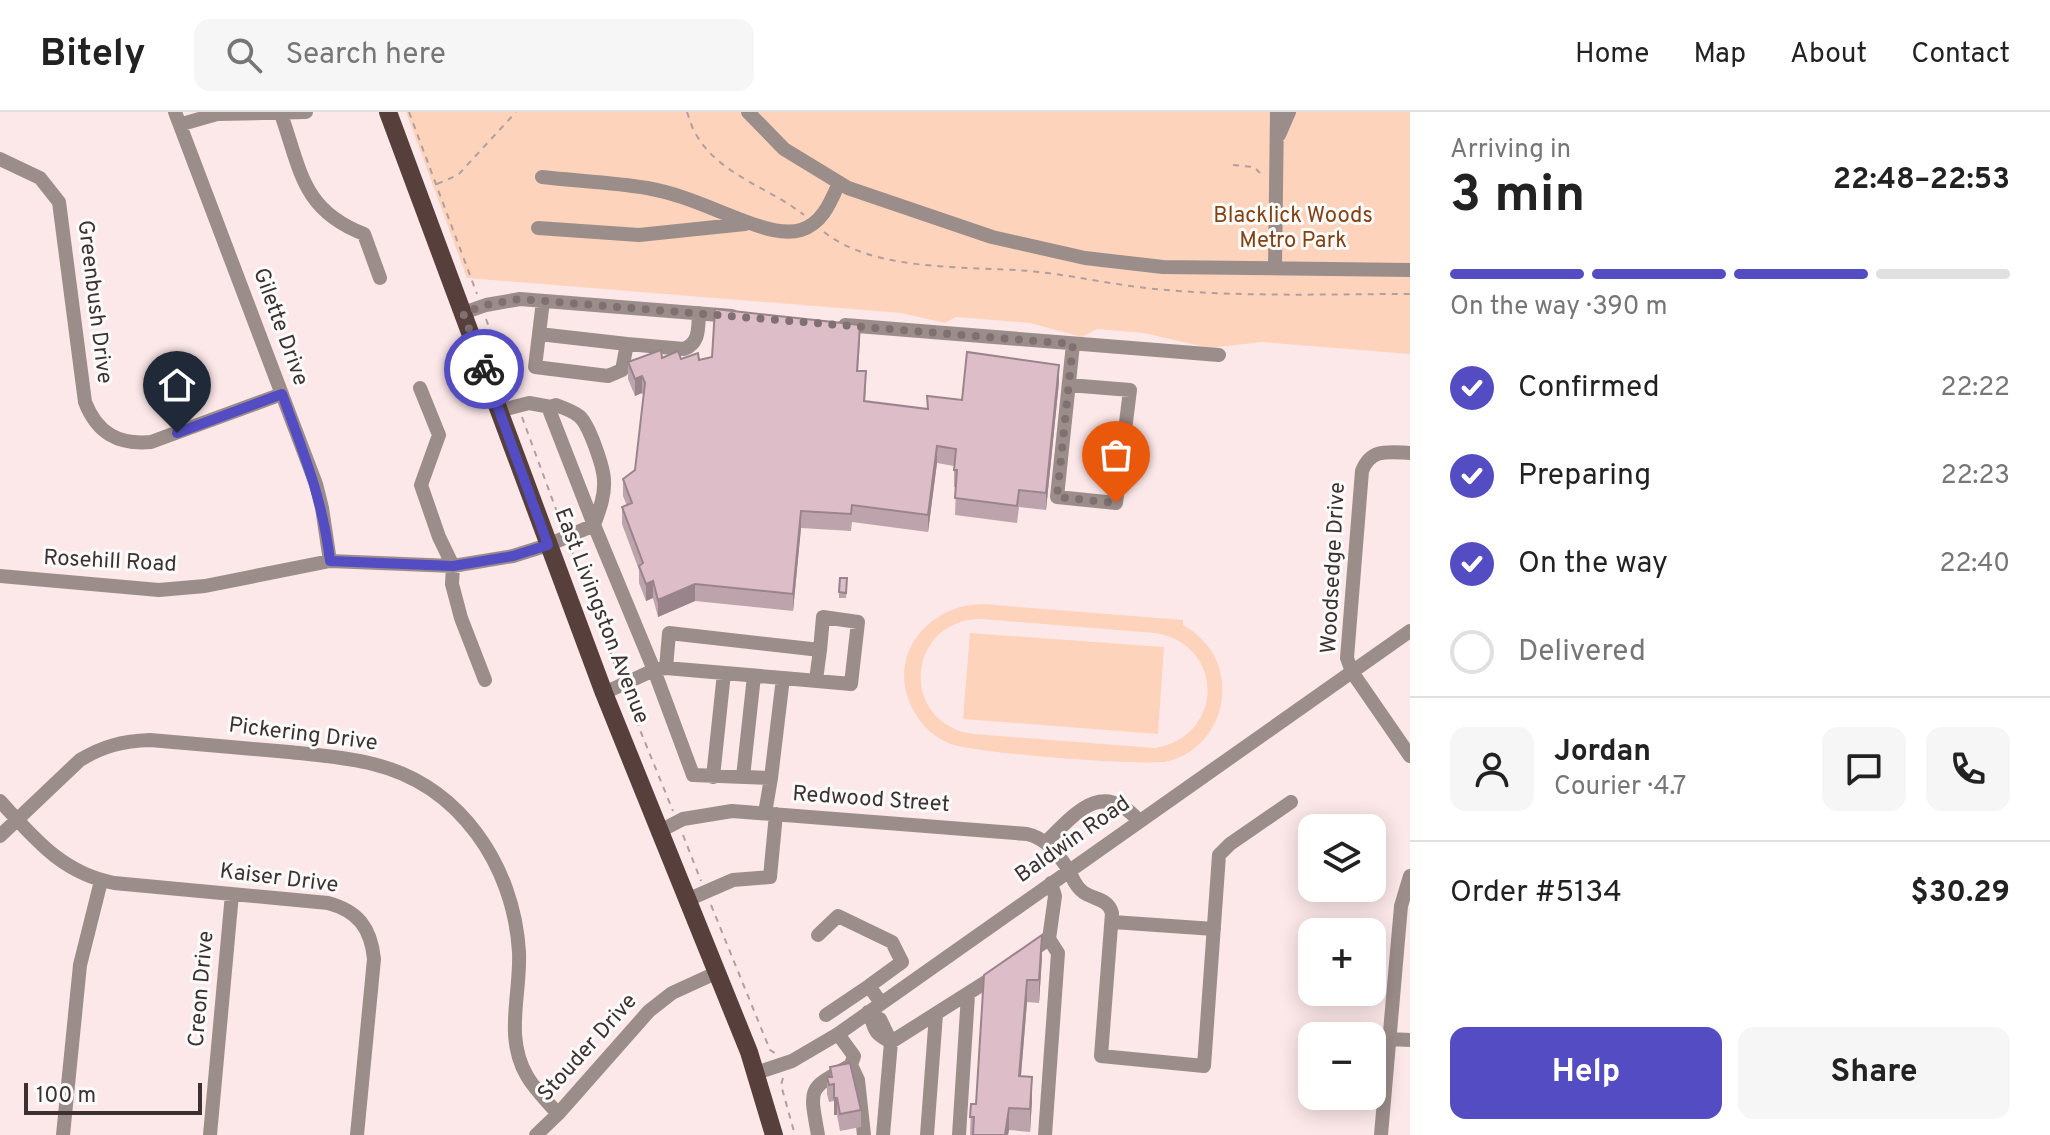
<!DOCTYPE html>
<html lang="en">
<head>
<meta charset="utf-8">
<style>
	body { margin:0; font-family:Overpass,sans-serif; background:#f6f6f6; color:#222; height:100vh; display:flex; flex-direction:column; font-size:30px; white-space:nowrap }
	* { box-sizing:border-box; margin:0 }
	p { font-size:26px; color:#767676 }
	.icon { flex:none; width:44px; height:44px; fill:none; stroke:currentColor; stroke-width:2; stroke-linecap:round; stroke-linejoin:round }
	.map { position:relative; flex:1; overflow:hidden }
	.side { display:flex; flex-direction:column; background:#fff; width:640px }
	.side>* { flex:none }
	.tools { position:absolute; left:1298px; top:702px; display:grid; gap:16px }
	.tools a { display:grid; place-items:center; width:88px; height:88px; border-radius:16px; background:#fff; box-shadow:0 4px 20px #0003; font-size:40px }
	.scale { position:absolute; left:24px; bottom:20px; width:178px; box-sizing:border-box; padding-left:8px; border:4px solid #3d3031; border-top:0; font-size:22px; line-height:28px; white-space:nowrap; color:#3d3031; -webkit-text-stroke:6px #fbfbfb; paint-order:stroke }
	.pin { position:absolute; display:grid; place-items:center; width:68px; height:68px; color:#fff; margin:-82px -34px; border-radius:50% 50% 50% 0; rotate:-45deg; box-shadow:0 0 8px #0007 }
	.pin .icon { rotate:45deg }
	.courier { position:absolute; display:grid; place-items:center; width:80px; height:80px; margin:-40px; border:6px solid #534cc3; border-radius:50%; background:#fff; color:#222; box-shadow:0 2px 10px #0007 }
	.summary em { font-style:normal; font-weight:700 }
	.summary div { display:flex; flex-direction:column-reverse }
	.summary { display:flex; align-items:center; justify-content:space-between; height:136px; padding:0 40px }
	h1 { font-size:52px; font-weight:700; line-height:60px }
	.bar { display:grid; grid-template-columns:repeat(4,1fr); gap:12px 8px; align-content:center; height:96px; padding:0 40px }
	.bar i { height:10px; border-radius:6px; background:#e0e0e0 }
	.bar .current { background:#534cc3 }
	.bar p { grid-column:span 4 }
	.line { display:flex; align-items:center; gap:20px; padding:0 40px; border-top:2px solid #e0e0e0 }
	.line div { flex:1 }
	.round { display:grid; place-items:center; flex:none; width:84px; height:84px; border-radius:16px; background:#f6f6f6 }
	ol { padding:0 40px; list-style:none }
	li { display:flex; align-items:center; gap:24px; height:88px }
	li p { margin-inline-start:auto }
	li .icon { padding:8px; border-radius:50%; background:#534cc3; color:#fff; stroke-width:4 }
	li:last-child { color:#767676 }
	li i { width:44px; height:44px; border:4px solid #e0e0e0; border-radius:50% }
	.action { display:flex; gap:16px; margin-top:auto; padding:16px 40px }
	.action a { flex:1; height:92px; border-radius:16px; background:#534cc3; color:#fff; font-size:32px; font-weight:700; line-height:92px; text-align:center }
	.action a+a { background:#f6f6f6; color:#222 }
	header { display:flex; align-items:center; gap:48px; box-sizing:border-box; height:112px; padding:0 40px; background:#fff; border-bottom:2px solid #e0e0e0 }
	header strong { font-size:38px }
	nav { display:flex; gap:44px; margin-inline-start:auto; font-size:28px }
	.search { width:560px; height:72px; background:#f6f6f6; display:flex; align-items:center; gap:20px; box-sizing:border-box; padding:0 28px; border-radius:16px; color:#767676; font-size:30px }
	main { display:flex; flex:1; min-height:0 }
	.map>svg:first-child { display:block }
</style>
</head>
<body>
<header>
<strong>Bitely</strong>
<div class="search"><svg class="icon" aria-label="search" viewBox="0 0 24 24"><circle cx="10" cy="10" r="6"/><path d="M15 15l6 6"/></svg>Search here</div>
<nav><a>Home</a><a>Map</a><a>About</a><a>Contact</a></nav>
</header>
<main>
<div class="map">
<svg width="1410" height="1023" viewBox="0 0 1410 1023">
	<rect width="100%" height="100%" fill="#fde8e9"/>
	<path fill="#fed3bc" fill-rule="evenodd" d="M406 0H1410V242L1262 230 1209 236 1144 221 1097 217 1082 225 1030 211 956 205 945 211 901 201 467 166Z
		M983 492 1183 508V513C1204 525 1220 545 1222 570 1226 606 1203 640 1169 649 1146 655 974 641 951 632 935 626 923 615 915 601 883 548 926 492 983 492ZM982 507 1155 521C1225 532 1225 624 1155 636L973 622C898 611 906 507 982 507Z
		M970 521 1164 535 1158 622 963 607Z"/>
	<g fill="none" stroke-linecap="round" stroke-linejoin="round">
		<path stroke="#b09fa0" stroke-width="2" stroke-dasharray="6 6" stroke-linecap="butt" d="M409 0 477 182
			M687 0C690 8 692 17 697 24 720 63 770 76 804 103
			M1233 53 1254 55 1260 61
			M437 72 458 63 516 0
			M824 120C874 160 966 154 1029 159 1075 163 1121 175 1167 178 1248 185 1329 182 1410 182
			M486 207 513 280
			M522 305 561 411
			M571 436 618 561
			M627 586 673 699
			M683 723 701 769
			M711 793 770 938 775 941
			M783 966 781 973 795 1023"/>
		<path stroke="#9b8d8a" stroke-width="14" d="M175 0 316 372 322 396 330 449
			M748 0 784 37 848 76 992 125 1085 146 1163 155 1410 158
			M281 2C301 59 302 98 364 122L380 166
			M182 12 217 2 306 0
			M1279 23 1289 0
			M0 47 40 66 59 90 85 290C97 321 118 333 151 330L282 282
			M542 65C577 69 612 70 647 76 682 82 714 98 747 110 763 116 784 123 801 118 823 111 831 89 839 71
			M538 116 639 123 745 112
			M1275 155 1277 0
			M543 189 535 255 608 264 622 258 627 232 684 237C700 231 698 216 699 201
			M463 201 486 193 520 187 732 204
			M845 213 1219 243
			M539 222 627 232
			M1069 273 1130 278 1116 391 1057 385 1073 232
			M420 276 439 323 421 373 439 425 453 454 452 472 461 506 485 568
			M499 299 529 291 551 295 556 293C564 296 573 299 579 304 589 312 604 356 604 369 605 384 599 399 594 413L550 300 551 295
			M1410 341C1388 340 1371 336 1362 359L1347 546 1352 560 1410 644
			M0 464 159 478 205 474 330 449 453 454 513 444 548 433 594 413 654 558 604 581
			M666 556 669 521 820 538 823 505 858 510 851 572 783 566
			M816 568 820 538
			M713 665 724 561
			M743 665 754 564
			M0 689C35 727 62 761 114 771L328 791C358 799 371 816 374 847L357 1023
			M765 701 771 666 693 663 654 558 666 556 783 566 771 666
			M658 720 683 707 732 699 1027 722C1046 726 1059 742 1069 759 1073 766 1075 774 1083 780 1094 788 1108 786 1112 801L1101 944 1204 954 1219 743 1230 732 1291 690
			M0 724 80 648C103 634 123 629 150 628 196 632 243 636 289 640 317 643 346 645 373 652 460 673 514 754 519 840 521 882 504 925 527 964 535 978 548 990 558 1002
			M1046 730C1076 701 1102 667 1139 709
			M687 788 733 768 770 765 776 702
			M1113 810 1214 817
			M818 823 838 804 892 830 902 850 869 874 881 891
			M1027 842 1049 827 1055 784 1051 771
			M868 900C877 917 870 919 891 930
			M826 903 869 874
			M871 905 880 907 891 930 883 1023
			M1389 927 1410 928
			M891 930 997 863
			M851 953 858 968 864 1023
			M756 961 792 949 838 922 1410 519
			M63 1023 80 853 101 769
			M210 1023 232 782
			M536 1023 558 1002 649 899 672 881 718 860
			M818 1023C809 973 808 978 851 953L854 944 838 922
			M927 1023 936 902
			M959 1023 968 883
			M1045 1023 1058 841 1049 827
			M1381 1023 1401 794 1410 764"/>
		<path stroke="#57403c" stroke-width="18" d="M388 0 604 581 749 940 774 1023"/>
	</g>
	<path fill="#bda3ac" d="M860 229 858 259 866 276 865 289 928 297 962 288 1059 270 1046 398 1019 395 1017 411 955 403 956 375H954V354L937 351 928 420 852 410 851 419 801 416 793 499 695 489 658 505 653 486 646 489 639 471V458L622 412V395L627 394 623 384V367L635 358 644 284 642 281 635 284 628 267V250L662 246 699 248Z
		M847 472 846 486H839V480Z
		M1042 823V845L1039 891 1027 890 1021 964 1032 988 1030 1020 1009 1018 1008 1023H970L971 992H976Z
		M830 955 861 998V1015L840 1019 837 1003H834V989L829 990 827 982V965H830Z"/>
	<path fill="#9a848c" d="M1059 253V270L1046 398V381Z
		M642 264V281L635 284V267Z
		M937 334V351L928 420V403Z
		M801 399V416L793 499V482Z
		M653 469V486L646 489V472Z
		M695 472V489L658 505V488Z
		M1042 823V845L1039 891V868Z
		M1027 868V890L1019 987V964Z
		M1032 965V988L1030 1020V997Z
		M834 986H837V1003H834Z
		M1009 996V1018L1008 1023H1005Z"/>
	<path fill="#dcbdc8" stroke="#9a848c" stroke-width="2" d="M715 197 860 213 857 259H866L864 289 928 297 927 284 962 288 967 240 1059 253 1046 381 1019 378 1017 394 955 386 957 358H954L956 337 937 334 928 403 852 393 851 402 801 399 793 482 695 472 658 488 653 469 646 472 639 454 643 451 622 395 632 391 623 367 635 358 645 271 642 264 635 267 628 250 661 238 662 246 678 239 681 247 698 241 699 248 712 245Z
		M840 466H847L846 481 839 480Z
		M1042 823 1039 868H1027L1019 964 1032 965 1030 997 1009 996 1005 1023H973L974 1005H970L971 992H976L984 863Z
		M850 951 861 998 840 1002 837 986H834V972L829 973 827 965H832L830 955Z"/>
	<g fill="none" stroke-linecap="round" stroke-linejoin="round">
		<path stroke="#807071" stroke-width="8" stroke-dasharray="0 14.4" d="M484 257 463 201 486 193 520 187 1073 232 1057 385 1116 391"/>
		<path stroke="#534cc3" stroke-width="10" d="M177 321 282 282C303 339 323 388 330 449L453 454 513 444 548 433 484 257"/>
	</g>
	<g text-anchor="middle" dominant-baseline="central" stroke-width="6" stroke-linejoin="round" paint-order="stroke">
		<g font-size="22" fill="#844112" stroke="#fbfbfb">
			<text x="1293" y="104">Blacklick Woods<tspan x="1293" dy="25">Metro Park</tspan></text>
		</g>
		<g font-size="22" fill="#3d3031" stroke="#fbfbfb">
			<text transform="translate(94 190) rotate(83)">Greenbush Drive</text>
			<text transform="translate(280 215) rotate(70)">Gilette Drive</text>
			<text transform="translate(110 450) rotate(3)">Rosehill Road</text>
			<text transform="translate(1334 456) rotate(-87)">Woodsedge Drive</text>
			<text transform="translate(601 504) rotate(69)">East Livingston Avenue</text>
			<text transform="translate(303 623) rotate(7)">Pickering Drive</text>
			<text transform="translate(871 688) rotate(4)">Redwood Street</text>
			<text transform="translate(1073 728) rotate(-35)">Baldwin Road</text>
			<text transform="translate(279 767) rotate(7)">Kaiser Drive</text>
			<text transform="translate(202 877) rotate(-85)">Creon Drive</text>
			<text transform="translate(588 936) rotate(-48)">Stouder Drive</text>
		</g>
	</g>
</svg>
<div class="tools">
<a><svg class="icon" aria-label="layers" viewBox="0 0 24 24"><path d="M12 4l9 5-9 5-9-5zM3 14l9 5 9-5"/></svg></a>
<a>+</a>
<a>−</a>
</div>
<div class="scale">100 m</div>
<div class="pin" style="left:1116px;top:391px;background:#ea580c"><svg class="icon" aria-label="bag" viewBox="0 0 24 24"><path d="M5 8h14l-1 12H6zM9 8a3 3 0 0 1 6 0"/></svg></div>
<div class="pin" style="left:177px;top:321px;background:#1f2937"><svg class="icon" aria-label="home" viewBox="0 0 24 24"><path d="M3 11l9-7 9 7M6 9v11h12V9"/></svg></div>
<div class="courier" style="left:484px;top:257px"><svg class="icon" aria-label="bike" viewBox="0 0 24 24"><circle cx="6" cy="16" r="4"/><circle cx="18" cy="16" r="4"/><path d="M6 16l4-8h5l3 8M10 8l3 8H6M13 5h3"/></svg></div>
</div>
<section class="side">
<div class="summary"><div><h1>3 min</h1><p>Arriving in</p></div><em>22:48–22:53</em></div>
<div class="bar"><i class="current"></i><i class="current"></i><i class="current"></i><i></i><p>On the way · 390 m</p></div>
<ol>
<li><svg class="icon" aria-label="check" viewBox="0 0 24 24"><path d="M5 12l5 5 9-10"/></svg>Confirmed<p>22:22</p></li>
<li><svg class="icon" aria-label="check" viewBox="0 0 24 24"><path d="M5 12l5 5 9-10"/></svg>Preparing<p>22:23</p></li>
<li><svg class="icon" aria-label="check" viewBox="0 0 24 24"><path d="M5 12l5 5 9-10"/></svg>On the way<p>22:40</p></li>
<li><i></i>Delivered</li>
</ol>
<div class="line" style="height:144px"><a class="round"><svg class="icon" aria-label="person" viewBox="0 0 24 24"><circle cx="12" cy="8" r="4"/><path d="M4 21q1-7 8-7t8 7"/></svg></a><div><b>Jordan</b><p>Courier · 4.7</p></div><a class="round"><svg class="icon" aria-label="chat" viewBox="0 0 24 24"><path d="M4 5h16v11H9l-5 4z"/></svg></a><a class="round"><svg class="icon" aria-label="phone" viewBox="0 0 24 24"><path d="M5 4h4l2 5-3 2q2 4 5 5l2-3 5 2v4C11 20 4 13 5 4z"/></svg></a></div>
<div class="line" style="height:104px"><div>Order #5134</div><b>$30.29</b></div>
<div class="action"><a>Help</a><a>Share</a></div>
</section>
</main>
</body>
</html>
